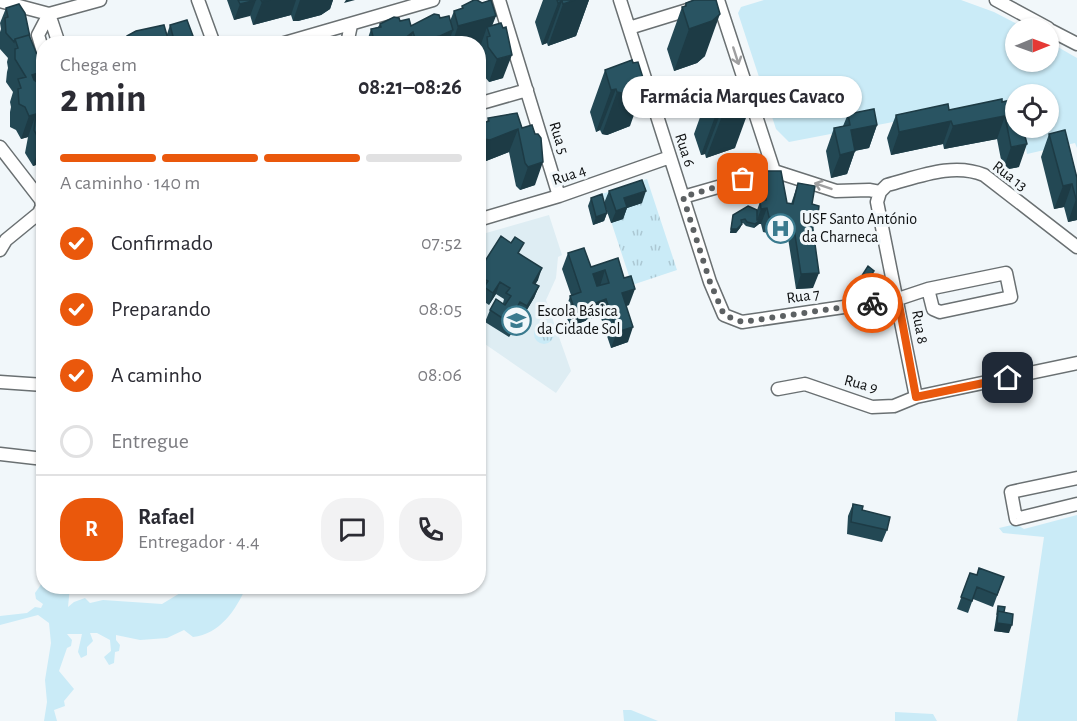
<!DOCTYPE html>
<html lang="pt">
<head>
<meta charset="utf-8">
<style>
	body { margin:0; font-family:"Alegreya Sans",sans-serif; background:#f2f2f3; color:#2b2b33; height:100vh; display:flex; flex-direction:column; font-size:22px; white-space:nowrap }
	* { box-sizing:border-box; margin:0 }
	p { font-size:20px; color:#7c7c81 }
	.icon { flex:none; width:33px; height:33px; fill:none; stroke:currentColor; stroke-width:2; stroke-linecap:round; stroke-linejoin:round }
	.map { position:relative; flex:1; overflow:hidden }
	.drawer { position:absolute; left:36px; top:36px; width:450px; height:558px; display:flex; flex-direction:column; background:#fff; border-radius:24px; box-shadow:0 2px 4px #0004 }
	.drawer>* { flex:none }
	.needle { width:39px; rotate:89deg }
	.controls { position:absolute; left:1005px; top:18px; display:grid; gap:12px }
	.controls a { display:grid; place-items:center; width:54px; height:54px; border-radius:50%; background:#fff; box-shadow:0 2px 4px #0004; font-size:30px }
	.pin { position:absolute; display:grid; place-items:center; width:51px; height:51px; color:#fff; margin:-26px; border-radius:12px; box-shadow:0 3px 9px #0006 }
	.courier { position:absolute; display:grid; place-items:center; width:60px; height:60px; margin:-30px; border:4px solid #ea580c; border-radius:50%; background:#fff; color:#222; box-shadow:0 2px 8px #0007 }
	.bubble { position:absolute; height:42px; border-radius:21px; background:#fff; box-shadow:0 2px 4px #0004; font-size:20px; font-weight:700; line-height:42px; text-align:center }
	.head em { font-style:normal; font-weight:700 }
	.head div { display:flex; flex-direction:column-reverse }
	.head { display:flex; align-items:center; justify-content:space-between; height:102px; padding:0 24px }
	h1 { font-size:39px; font-weight:700; line-height:45px }
	.bar { display:grid; grid-template-columns:repeat(4,1fr); gap:9px 6px; align-content:center; height:72px; padding:0 24px }
	.bar i { height:8px; border-radius:4px; background:#e1e1e2 }
	.bar .active { background:#ea580c }
	.bar p { grid-column:span 4 }
	.line { display:flex; align-items:center; gap:15px; padding:0 24px; border-top:2px solid #e1e1e2 }
	.line div { flex:1 }
	.round { display:grid; place-items:center; flex:none; width:63px; height:63px; border-radius:24px; background:#f2f2f3 }
	ol { padding:0 24px; list-style:none }
	li { display:flex; align-items:center; gap:18px; height:66px }
	li p { margin-inline-start:auto }
	li .icon { padding:6px; border-radius:50%; background:#ea580c; color:#fff; stroke-width:4 }
	li:last-child { color:#7c7c81 }
	li i { width:33px; height:33px; border:3px solid #e1e1e2; border-radius:50% }
	.map>svg:first-child { display:block }
</style>
</head>
<body>
<div class="map">
<svg width="1077" height="721" viewBox="0 0 1077 721">
	<defs>
		<pattern id="park-tufts" width="24" height="20" patternUnits="userSpaceOnUse" patternTransform="scale(1.5)"><rect width="24" height="20" fill="#caebf7"/><path d="M3 7l-1-3M5 7V3M7 7l1-3M15 17l-1-3M17 17v-4M19 17l1-3" fill="none" stroke="#acc8d3"/></pattern>
	</defs>
	<rect width="100%" height="100%" fill="#f1f7fa"/>
	<path fill="#deedf3" d="M549 215 562 255 558 257 556 278 546 300 571 371 556 393 479 340V235Z"/>
	<path fill="#caebf7" d="M764 0H961L994 12 1025 28H1016V62H1048L1049 42 1077 58V148L1075 143 1027 154 1022 128H1048V94H1016L1015 111 945 112 789 142 776 129 738 13 741 7Z
		M1077 515V721H1017L1044 537 1003 533 999 528 1016 524 1024 529Z
		M43 574 44 586 70 587 68 607 74 602 85 598 90 603 103 600 162 604 190 587H246C236 610 220 634 193 637L184 630 167 638 140 640 116 635V640L120 645 119 651 115 652 114 663 109 665 104 657 111 651 110 640 97 633H90L93 641 87 647V655L81 658 78 652 82 634H67L72 640 71 646 67 648 59 671 74 689 64 701 65 706 54 710 57 721H44L47 702 45 680 51 643 49 623 38 615 0 625V616L27 613 35 607 41 608 43 604 36 599 35 593 42 583 38 579Z
		M623 710H631L658 721H624Z
		M895 712 933 714 937 721H895Z"/>
	<path fill="url(#park-tufts)" d="M647 179 677 270 632 285 602 194Z
		M534 334a10 10 0 1 1 20 0a10 10 0 1 1-20 0Z"/>
	<g fill="none" stroke-linecap="round" stroke-linejoin="round">
		<defs>
			<path id="minor" d="M198 0 214 44
				M499 0 559 196
				M620 0 710 282 724 315 742 322 898 299 928 289 1006 273 1011 297 940 312 933 309 928 289
				M718 0 774 171
				M996 0 1048 28
				M0 1 49 14 100 0
				M49 14 59 44
				M629 28 694 8
				M1048 29 1077 44
				M281 44 433 0
				M347 44 351 25
				M44 55 38 35 49 14
				M478 104 527 90
				M0 147 41 200 42 206 39 213 6 240 0 250
				M683 197 774 171 836 191 869 190 880 192
				M478 220 559 196 670 157
				M0 382 44 385
				M778 389 805 384 872 407 894 406 916 397 1077 363
				M916 397 877 202 880 192 887 185C918 177 953 162 984 175L1077 247
				M0 454 44 459
				M1077 478 1011 492 1016 519 1077 504"/>
		</defs>
		<use href="#minor" stroke="#6a7072" stroke-width="15"/>
		<use href="#minor" stroke="#fff" stroke-width="12"/>
	</g>
	<path fill="#234854" d="M227 0H333L330 9 321 15 298 21H293L291 15 253 25 250 15 234 20Z
		M543 0H589L576 36 548 46 547 43 542 45 535 22Z
		M686 3 705 56 697 63 674 71 667 49 682 7H684Z
		M462 6 492 25 503 78 489 82 479 70 478 60 480 55 478 50V44H366L371 29 378 27 380 24 400 21 411 26 440 18 450 21 454 11 461 9Z
		M6 8 30 37 41 72 37 83 44 110V173L38 175 36 165 33 166 25 153 28 137 21 139 16 130 10 127V112L11 107 10 102 13 92 6 82 7 72 8 68 7 62 8 58 0 49V32L1 29 0 23Z
		M170 25 196 44H125L127 36 167 34Z
		M632 60 630 126 607 135 602 134 600 130 596 132 590 112 605 70Z
		M739 88 735 148 706 158 705 154 701 155 694 134 709 92Z
		M1002 99 1019 167 1003 170 997 139 944 149 943 144 891 155 887 138 896 115 949 110Z
		M517 113 535 185 520 190 516 186 509 152 481 163 478 162V120L480 124 487 122 488 118Z
		M848 114 877 125 869 148 855 151 847 174 831 178 826 151 834 128 843 126Z
		M1049 134 1077 178V220L1068 222 1064 207 1054 209 1041 157Z
		M765 171 787 203 791 204 798 183 812 204 818 215 813 228V288L796 289 788 238 763 232 761 224H759L754 228 746 226 743 223H742L740 228 736 233H730L733 215 757 210 760 202 759 187Z
		M609 191 642 203 627 208 623 219 611 223 604 203Z
		M591 198 607 213 604 221 593 225 588 206Z
		M568 253 591 267 618 258 629 305 626 306 628 342 611 348 600 315 570 327 565 312 570 296 571 295 562 269Z
		M520 254 538 280 535 284 539 286 534 298 522 318 519 316 516 326 509 337 485 322 490 310 503 303 504 299 496 294 489 305 480 299 482 292 478 290V272Z
		M873 275 866 285 859 281 861 277Z
		M853 504 862 510 887 530 882 542 847 534 848 516Z
		M970 573 977 575 1004 577 993 607 973 599 968 613 957 609Z
		M998 606 1004 612 1009 633 994 631Z"/>
	<path fill="#1d3b45" d="M256 0 250 16 234 20 240 4Z
		M270 0H296L291 15 253 25 262 2Z
		M300 0H333L330 9 321 15 298 21H293Z
		M346 0H355L344 3Z
		M575 0H589L576 36 548 46 563 4Z
		M562 1 547 43 542 45 558 3Z
		M720 14 705 56 697 63 674 71 689 29Z
		M496 16 489 34 487 27 479 50 478 44H452L458 26Z
		M453 30 448 44H415L416 41Z
		M413 32 409 44H380Z
		M512 55 503 78 489 82 497 59Z
		M41 72 33 95 32 75Z
		M645 84 630 126 607 135 602 134 617 92Z
		M616 89 600 130 596 132 611 90Z
		M750 107 735 148 706 158 722 116Z
		M721 112 705 154 701 155 716 114Z
		M36 114 28 137 21 139 29 116Z
		M1005 116 997 139 944 149 953 126Z
		M951 121 943 144 891 155 899 132Z
		M877 125 869 148 842 153 851 130Z
		M518 129 509 152 481 163 478 162V155L484 139Z
		M482 133 478 143V135Z
		M44 142 36 165 33 166 41 143Z
		M1027 144 1019 167 1003 170 1011 147Z
		M855 151 847 174 831 178 840 155Z
		M44 160V173L38 175Z
		M543 162 535 185 520 190 528 167Z
		M1072 184 1064 207 1054 209 1063 186Z
		M646 191 642 203 627 208 623 219 611 223 616 211 624 198Z
		M1076 199H1077V220L1068 222Z
		M767 208 761 224H759L754 228 761 209Z
		M607 213 604 221 593 225 596 217Z
		M811 215H818L812 230Z
		M742 224 740 228 736 233H730L731 229Z
		M542 268 538 280 529 295 533 283Z
		M605 270 600 286 587 289 593 274Z
		M819 273 813 288 796 289 801 274Z
		M500 282 496 294 489 305 493 293Z
		M539 286 534 298 522 318 527 306Z
		M635 289 629 305 616 309 622 293Z
		M606 299 600 315 570 327 575 311Z
		M520 314 516 326 509 337 513 325Z
		M633 327 628 342 611 348 617 332Z
		M997 623 1012 625 1009 633 994 631Z"/>
	<path fill="#295462" stroke="#1d3b45" stroke-width="1.5" fill-rule="evenodd" d="M238 0H256L240 4Z
		M261 0H270L262 2Z
		M474 0H477L482 3 491 0 496 16 458 26 454 11 463 8 462 6Z
		M557 0H575L563 4 562 1 558 3Z
		M694 0H716L720 14 712 21 689 29 682 7 686 6V3Z
		M19 4 25 13 30 37 29 35 15 39 14 42 6 33 5 18 8 17 6 8Z
		M434 14 439 15 440 18 449 16 453 30 440 36 416 41 413 32 405 38 380 44H375L371 29 381 27 380 24 394 17 399 18 400 21 409 19 411 26Z
		M187 20 196 44H175L170 25Z
		M501 23 503 28 506 27 512 55 497 59 488 47 487 37 490 36 487 27Z
		M164 25 168 39 160 44H129L127 36 136 31Z
		M29 35 42 67 41 72 32 75 34 80 38 83 44 110V142L41 143 34 130 36 114 29 116 25 107 19 104 18 89 21 88 18 79 26 77 15 59V49L18 48 15 39Z
		M632 60 633 63 638 62 645 84 622 93 617 92 616 89 611 90 605 70Z
		M732 83 738 84 739 88 744 86 750 107 722 116 721 112 716 114 709 92Z
		M1002 99V102L1015 99 1016 128H1023L1027 144 1011 147 1005 116 953 126 951 121 899 132 896 115 948 104 949 110Z
		M874 109 877 125 851 130 855 151 840 155 834 128 850 125 848 114Z
		M517 113 522 128 532 125 535 134H538L541 138 543 162 528 167 525 163 518 129 490 140 484 139 482 133 478 135V120L480 124 489 121 488 118Z
		M1065 130 1077 178V199H1076L1072 184 1063 186 1049 134Z
		M765 171H781L787 203 793 204 798 183 815 186 812 204 819 206 818 215H811L819 273 801 274 793 222 769 217 767 208 761 209 760 201 766 200Z
		M642 180 646 191 624 198 627 207 616 211 609 191Z
		M602 194 607 213 596 217 591 198Z
		M748 206 757 210V220H760L755 224 747 222 745 219 741 220 742 224 737 229H731L733 215Z
		M501 236 511 243 515 237 524 243 518 253 542 268 533 283 539 286 527 306 520 302 515 311 520 314 513 325 490 310 496 299 505 305 511 296 506 293 510 288 500 282 493 293 484 287 488 281 478 276V272Z
		M584 248 591 267 618 258 624 278 631 276 635 289 622 293 633 327 617 332 606 299 575 311 570 296 581 292 568 253ZM605 270 609 283 597 286 593 274Z
		M868 266 874 271 867 281 861 277Z
		M853 504 863 506 862 510 890 517 887 530 851 522Z
		M979 568 1004 577 997 595 977 587 972 601 961 597 970 573 977 575Z
		M998 606 1005 607 1004 612 998 611 997 615Z
		M998 611 1013 614 1012 625 997 623Z"/>
	<defs><path id="oneway-shaft" d="M-6 0H5M1.5-3L5.5 0L1.5 3" fill="none" stroke-width="1.6" stroke-linecap="round" stroke-linejoin="round" transform="scale(1.5)"/></defs>
	<g stroke="#9f9fa0">
		<use href="#oneway-shaft" transform="translate(736 56) rotate(72)"/>
		<use href="#oneway-shaft" transform="translate(823 186) rotate(-161)"/>
	</g>
	<g fill="none" stroke-linecap="round" stroke-linejoin="round">
		<path stroke="#5d6163" stroke-width="6" stroke-dasharray="0 10.8" d="M743 179 683 197 710 282 724 315 742 322 872 303"/>
		<path stroke="#ea580c" stroke-width="8" d="M872 303 898 299 916 397 1008 378"/>
	</g>
	<defs>
		<symbol id="hospital-ring" viewBox="-11 -11 22 22"><circle r="9.5" fill="#f1f7fa" stroke="#3a7a8e" stroke-width="1.5"/><path d="M-5-5h3v3.5h4V-5h3V5h-3V1.5h-4V5h-3Z" fill="#3a7a8e"/></symbol>
		<symbol id="school-ring" viewBox="-11 -11 22 22"><circle r="9.5" fill="#f1f7fa" stroke="#3a7a8e" stroke-width="1.5"/><path d="M0-5L7-2L0 1L-7-2ZM-4 1L0 2.5L4 1V4Q0 6-4 4Z" fill="#3a7a8e"/></symbol>
	</defs>
	<g fill-rule="evenodd">
		<use href="#hospital-ring" x="764" y="212" width="33" height="33"/>
		<use href="#school-ring" x="500" y="304" width="33" height="33"/>
	</g>
	<g text-anchor="middle" dominant-baseline="central" stroke-width="6" stroke-linejoin="round" paint-order="stroke">
		<g font-size="16" fill="#0e1011" stroke="#f1f7fa">
			<text transform="translate(559 138) rotate(73)">Rua 5</text>
			<text transform="translate(685 150) rotate(72)">Rua 6</text>
			<text transform="translate(569 175) rotate(-19)">Rua 4</text>
			<text transform="translate(1010 176) rotate(37)">Rua 13</text>
			<text transform="translate(803 296) rotate(-8)">Rua 7</text>
			<text transform="translate(920 327) rotate(80)">Rua 8</text>
			<text transform="translate(861 384) rotate(15)">Rua 9</text>
		</g>
		<g font-size="16" fill="#0e1011" stroke="#f1f7fa" text-anchor="start">
			<text x="802" y="219">USF Santo António<tspan x="802" dy="18">da Charneca</tspan></text>
			<text x="537" y="311">Escola Básica<tspan x="537" dy="18">da Cidade Sol</tspan></text>
		</g>
	</g>
</svg>
<div class="controls">
<a><svg class="needle" viewBox="-14 -14 28 28"><path d="M0-13l5 13h-10z" fill="#e53935"/><path d="M0 13l5-13h-10z" fill="#7c7c81"/></svg></a>
<a><svg class="icon" aria-label="locate" viewBox="0 0 24 24"><circle cx="12" cy="12" r="6"/><path d="M12 2v4M12 18v4M2 12h4M18 12h4"/></svg></a>
</div>
<div class="pin" style="left:743px;top:179px;background:#ea580c"><svg class="icon" aria-label="bag" viewBox="0 0 24 24"><path d="M5 8h14l-1 12H6zM9 8a3 3 0 0 1 6 0"/></svg></div>
<div class="pin" style="left:1008px;top:378px;background:#1f2937"><svg class="icon" aria-label="home" viewBox="0 0 24 24"><path d="M3 11l9-7 9 7M6 9v11h12V9"/></svg></div>
<div class="courier" style="left:872px;top:303px"><svg class="icon" aria-label="bike" viewBox="0 0 24 24"><circle cx="6" cy="16" r="4"/><circle cx="18" cy="16" r="4"/><path d="M6 16l4-8h5l3 8M10 8l3 8H6M13 5h3"/></svg></div>
<div class="bubble" style="left:622px;top:76px;width:240px">Farmácia Marques Cavaco</div>
<section class="drawer">
<div class="head"><div><h1>2 min</h1><p>Chega em</p></div><em>08:21–08:26</em></div>
<div class="bar"><i class="active"></i><i class="active"></i><i class="active"></i><i></i><p>A caminho · 140 m</p></div>
<ol>
<li><svg class="icon" aria-label="check" viewBox="0 0 24 24"><path d="M5 12l5 5 9-10"/></svg>Confirmado<p>07:52</p></li>
<li><svg class="icon" aria-label="check" viewBox="0 0 24 24"><path d="M5 12l5 5 9-10"/></svg>Preparando<p>08:05</p></li>
<li><svg class="icon" aria-label="check" viewBox="0 0 24 24"><path d="M5 12l5 5 9-10"/></svg>A caminho<p>08:06</p></li>
<li><i></i>Entregue</li>
</ol>
<div class="line" style="height:108px"><b class="round" style="background:#ea580c;color:#fff">R</b><div><b>Rafael</b><p>Entregador · 4.4</p></div><a class="round"><svg class="icon" aria-label="chat" viewBox="0 0 24 24"><path d="M4 5h16v11H9l-5 4z"/></svg></a><a class="round"><svg class="icon" aria-label="phone" viewBox="0 0 24 24"><path d="M5 4h4l2 5-3 2q2 4 5 5l2-3 5 2v4C11 20 4 13 5 4z"/></svg></a></div>
</section>
</div>
</body>
</html>
